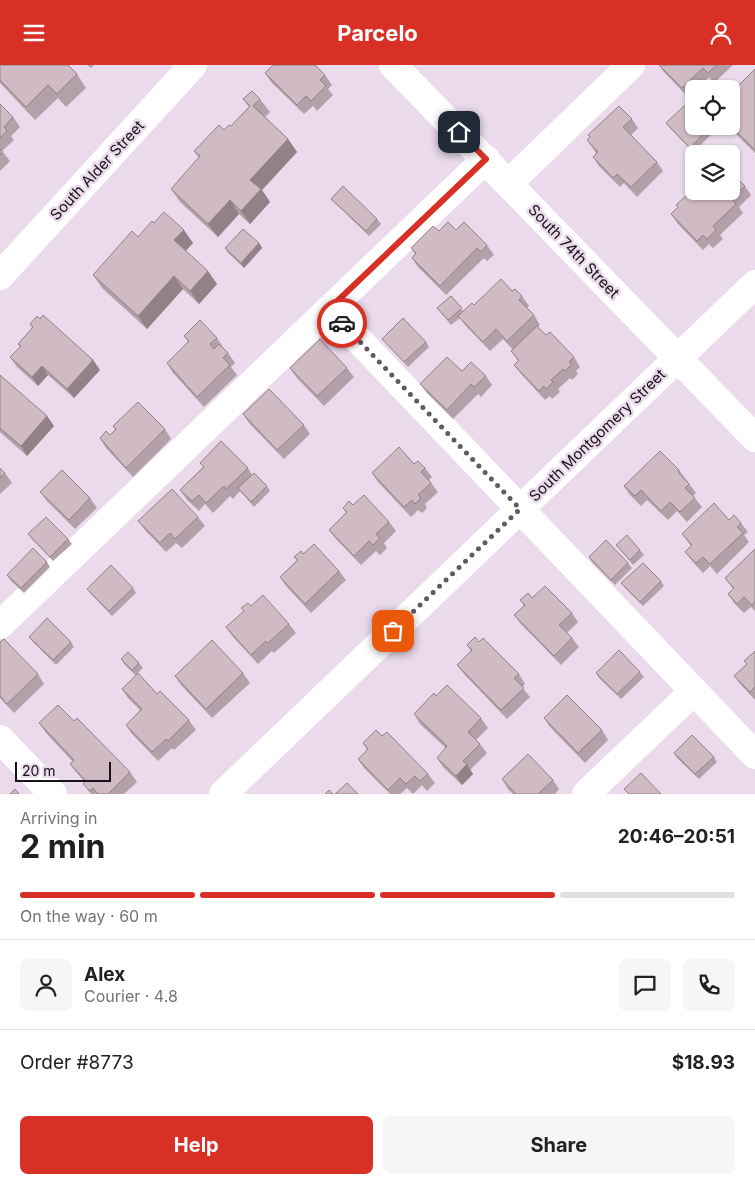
<!DOCTYPE html>
<html lang="en">
<head>
<meta charset="utf-8">
<style>
	body { margin:0; font-family:Inter,sans-serif; background:#f6f6f6; color:#202124; height:100vh; display:flex; flex-direction:column; font-size:19px; white-space:nowrap }
	* { box-sizing:border-box; margin:0 }
	p { font-size:16px; color:#757577 }
	.icon { flex:none; width:28px; height:28px; fill:none; stroke:currentColor; stroke-width:2; stroke-linecap:round; stroke-linejoin:round }
	.map { position:relative; height:729px; overflow:hidden }
	.details { display:flex; flex-direction:column; background:#fff; flex:1 }
	.details>* { flex:none }
	.tools { position:absolute; left:685px; top:15px; display:grid; gap:10px }
	.tools a { display:grid; place-items:center; width:55px; height:55px; border-radius:8px; background:#fff; box-shadow:0 1px 4px #0004; font-size:25px }
	.scale { position:absolute; left:15px; bottom:12px; width:96px; box-sizing:border-box; padding-left:5px; border:2px solid #181319; border-top:0; font-size:14px; line-height:18px; white-space:nowrap; color:#181319; -webkit-text-stroke:4px #eadaec; paint-order:stroke }
	.pin { position:absolute; display:grid; place-items:center; width:42px; height:42px; color:#fff; margin:-21px; border-radius:10px; box-shadow:0 2px 8px #0006 }
	.courier { position:absolute; display:grid; place-items:center; width:50px; height:50px; margin:-25px; border:4px solid #d93025; border-radius:50%; background:#fff; color:#222; box-shadow:0 1px 6px #0007 }
	.summary em { font-style:normal; font-weight:700 }
	.summary div { display:flex; flex-direction:column-reverse }
	.summary { display:flex; align-items:center; justify-content:space-between; height:85px; padding:0 20px }
	h1 { font-size:32px; font-weight:700; line-height:38px }
	.bar { display:grid; grid-template-columns:repeat(4,1fr); gap:8px 5px; align-content:center; height:60px; padding:0 20px }
	.bar i { height:6px; border-radius:4px; background:#e0e0e0 }
	.bar .active { background:#d93025 }
	.bar p { grid-column:span 4 }
	.line { display:flex; align-items:center; gap:12px; padding:0 20px; border-top:1px solid #e0e0e0 }
	.line div { flex:1 }
	.round { display:grid; place-items:center; flex:none; width:52px; height:52px; border-radius:8px; background:#f6f6f6 }
	.button { display:flex; gap:10px; margin-top:auto; padding:10px 20px }
	.button a { flex:1; height:58px; border-radius:8px; background:#d93025; color:#fff; font-size:20px; font-weight:700; line-height:58px; text-align:center }
	.button a+a { background:#f6f6f6; color:#202124 }
	header { display:flex; justify-content:space-between; align-items:center; height:65px; padding:0 20px; background:#d93025; color:#fff; font-size:22px; font-weight:700 }
	.map>svg:first-child { display:block }
</style>
</head>
<body>
<header><svg class="icon" aria-label="menu" viewBox="0 0 24 24"><path d="M4 6h16M4 12h16M4 18h16"/></svg>Parcelo<svg class="icon" aria-label="person" viewBox="0 0 24 24"><circle cx="12" cy="8" r="4"/><path d="M4 21q1-7 8-7t8 7"/></svg></header>
<div class="map">
<svg width="755" height="729" viewBox="0 0 755 729">
	<rect width="100%" height="100%" fill="#eadaec"/>
	<g fill="none" stroke-linecap="round" stroke-linejoin="round">
		<path stroke="#fff" stroke-width="28" d="M509 118 631 0
			M0 211 193 0
			M329 244 755 690
			M0 560 486 94
			M0 674 53 729
			M223 729 755 219
			M586 729 694 626"/>
		<path stroke="#fff" stroke-width="28" d="M393 0 755 373"/>
	</g>
	<path fill="#b3a0a8" d="M0 0 77 9 86 23 66 42 58 33 35 55 0 18Z
		M87 0H94L91 3Z
		M659 0H733L714 18 709 12 698 24H694V28L689 33 663 6Z
		M755 4V88L728 61H731Z
		M265 8 325 10 332 20 328 24 333 30 317 46 313 41 304 49 271 17Z
		M243 34H260L270 47 265 52 288 74 297 87 262 125 270 137 250 159 239 149 218 172 180 137 171 124 199 93 194 86 224 65 231 61 249 42Z
		M0 39 13 52 20 62 11 71 14 75 2 86 10 96 0 106Z
		M632 54 638 63 631 70 657 97 663 106 637 132 624 118 620 122 599 101 593 92 596 88 587 75Z
		M666 58 708 64 712 69 693 87 670 63Z
		M745 121 751 130 739 142 743 148 720 170 723 174 713 183 709 179 703 185 678 159 671 149 678 143 676 140 689 132Z
		M331 134 377 154 381 159 369 171 335 138Z
		M154 158 193 178 186 186 217 219 199 239 183 224 147 264 102 223 93 210Z
		M456 165 487 180 494 190 487 196 484 193 446 230 418 202 412 193 415 189 411 183 439 166Z
		M259 178 262 183 244 203 228 188 225 183Z
		M512 226 522 231 529 241 527 243 534 250 540 260 538 262 546 270 574 292 580 302 576 306 578 309 572 315 570 313 558 324 560 327 552 334 550 331 545 335 521 309 514 300 518 296 511 286 513 285 503 274 490 286 465 260 460 253 451 260 437 243 451 231 463 246 474 240Z
		M40 254 93 295 100 305 74 333 48 310 38 321 17 302 10 292 20 282 18 279 32 263 30 259Z
		M184 271 217 273 223 282V283L228 288 235 298 231 302 237 310 204 342 173 308 167 298 188 277Z
		M382 274 426 277 429 282 408 302 386 278Z
		M290 303H347L354 312 324 341 297 313Z
		M462 306 486 311 492 320 481 332 478 329 453 354 427 328 420 319Z
		M0 310 47 351 54 361 27 391 0 367Z
		M243 349 304 360 310 369 284 394 249 358Z
		M113 361 165 364 171 374 133 412 106 383 100 373 110 370 115 365Z
		M200 398 248 403 252 410 267 421 270 426 254 442 240 426 233 434 230 431 213 448 205 439 199 446 187 435 180 425 203 402Z
		M414 399 425 403 432 412 429 415 438 427 425 439 427 443 422 448 418 445 411 452 378 417 372 408Z
		M0 403 5 408 12 418 0 429Z
		M679 405 696 428 693 431 702 442 687 457 677 446 668 455 647 435 641 441 630 430 624 421Z
		M40 427 90 433 97 443 75 464 47 436Z
		M353 440 389 457 396 466 384 478 387 483 380 490 376 486 361 500 336 474 329 465 346 448 343 443Z
		M198 452 205 461 182 483 176 478 166 487 145 465 138 456Z
		M729 455 741 458 748 467 744 470 749 477 717 509 710 501 703 508 692 496 685 487 691 481 682 469Z
		M28 469 68 474 72 479 53 496 32 474Z
		M616 480 640 485 644 490 633 500Z
		M755 484V546L751 542 744 548 734 538 728 529 733 524 725 513Z
		M303 489 339 506 346 515 311 548 286 521 280 512 297 495 294 492Z
		M589 492 628 498 632 503 615 520 592 497Z
		M47 497 50 502 24 528 10 515 7 510Z
		M661 516 664 521 643 541 625 523 621 518Z
		M133 523 136 528 112 551 90 528 87 524Z
		M532 533 572 548 578 557 567 568 572 573 579 582 561 600 521 559 514 550 524 541 520 535Z
		M251 541 289 559 296 568 274 588 272 586 258 599 233 572 226 562 244 547 241 543Z
		M29 572 71 577 74 582 56 600 32 576Z
		M0 577 38 609 44 619 14 648 0 633Z
		M479 577 519 609 525 619 522 622 530 632 507 654 464 609 457 600 471 586 467 580Z
		M755 586V635L741 620 734 611 747 599 744 596Z
		M121 594 139 598 143 603 135 610 124 599Z
		M640 607 644 612 621 634 599 613 596 608Z
		M243 608 250 618 212 653 181 620 175 611Z
		M122 624 157 629 189 655 196 665 174 685 172 683 158 696 132 669 126 660 140 645 128 633Z
		M436 631 481 653 488 663 476 675 480 679 487 688 470 705 473 709 462 720 443 702 437 693 446 683 420 659 414 649Z
		M544 653 602 665 608 675 585 698 550 662Z
		M74 656 130 707 137 717 124 729H91L83 719 85 717 77 708 70 699 73 697 46 668 39 658Z
		M382 671 428 709 435 718 427 726 422 720 413 729 407 723 400 729H390L364 703 358 694 367 685 363 678Z
		M674 688 714 692 717 697 699 714 677 693Z
		M502 714 553 715 559 724 555 729H513L508 724Z"/>
	<path fill="#928288" d="M288 74 297 87 262 125 270 137 250 159 241 146 250 115Z
		M230 135 239 149 218 172 208 159Z
		M184 165 193 178 183 188 174 175Z
		M259 178 262 183 244 203 241 198Z
		M208 206 217 219 199 239 190 226Z
		M174 211 183 224 147 264 138 251Z
		M93 295 100 305 74 333 67 324Z
		M42 301 48 310 38 321 32 312Z
		M47 351 54 361 27 391 21 381Z
		M467 699 473 709 462 720 456 711Z"/>
	<path fill="#d0bac3" stroke="#928288" d="M0 0H68L77 9 57 29 48 20 26 42 0 15Z
		M273 0H315L325 10 320 15 326 21 311 36 306 31 297 40 265 8Z
		M659 0H717L708 8 703 3 682 23Z
		M755 4V85L731 61V28Z
		M252 26 260 34 253 41 288 74 250 115 261 124 241 146 230 135 208 159 171 124 200 91 194 86 219 60 224 65 229 60 231 61 250 41 243 34Z
		M0 39 13 52 4 62 7 66 0 73Z
		M685 40 694 49V61H705L708 64 690 83 666 58Z
		M619 41 632 54 623 62 657 97 631 122 617 109 613 113 593 92 598 87 587 75 590 72 588 70Z
		M0 84 3 87 0 90Z
		M731 107 745 121 731 133 736 139 713 161 716 165 707 174 703 170 697 176 671 149 678 142 676 140 687 130 689 132 694 126H731Z
		M343 121 377 154 366 166 331 134Z
		M164 147 184 165 174 175 208 206 190 226 174 211 138 251 93 210 132 166 138 172 152 156 154 158Z
		M448 157 456 165 464 157 487 180 481 187 477 183 440 221 412 193 416 188 411 183 433 161 439 166Z
		M243 164 259 178 241 198 225 183Z
		M501 214 512 226 515 224 522 231 519 235 534 250 507 276 496 264 483 277 458 251 472 238 474 240Z
		M451 231 462 243 448 255 437 243Z
		M43 250 93 295 67 324 42 301 32 312 10 292 21 281 18 279 33 262 30 259 37 251 40 254Z
		M403 253 426 277 404 297 382 274Z
		M200 255 217 273 210 279 214 284 219 279 228 288 223 293 230 300 197 332 167 298 189 276 184 271Z
		M537 261 546 270 550 267 574 292 569 297 572 299 565 306 563 304 551 315 553 317 546 324 544 321 539 326 514 300 519 295 511 286Z
		M320 274 347 303 317 331 290 303Z
		M447 292 462 306 471 297 486 311 474 322 471 319 447 345 420 319Z
		M0 310 47 351 21 381 0 363Z
		M269 324 304 360 277 385 243 349Z
		M138 337 165 364 126 403 100 373 106 366 110 370 116 364 113 361Z
		M221 376 248 403 226 424 224 421 206 438 199 430 192 436 180 425 204 402 200 398Z
		M399 382 414 399 418 396 425 403 421 407 431 418 418 430 421 433 415 439 412 435 404 442 372 408Z
		M660 386 679 405 678 407 689 419 685 423 695 433 680 447 670 437 661 446 641 425 635 431 624 421Z
		M0 403 5 408 0 413Z
		M62 405 90 433 69 455 40 427Z
		M254 408 267 421 251 437 238 423Z
		M172 424 198 452 175 474 170 468 160 478 138 456Z
		M364 430 389 457 376 469 380 473 373 480 369 476 354 491 329 465 347 447 343 443 349 436 353 440Z
		M714 438 729 455 734 450 741 458 737 462 743 468 710 499 703 492 696 498 685 487 692 480 682 469Z
		M46 452 68 474 50 492 28 469Z
		M627 470 640 485 630 495 616 480Z
		M606 475 628 498 611 515 589 492Z
		M314 479 339 506 305 539 280 512 298 495 294 492 301 486 303 489Z
		M33 483 47 497 21 523 7 510Z
		M755 484V536L752 540 744 532 737 539 728 529 734 523 725 513Z
		M643 498 661 516 640 537 621 518Z
		M111 500 133 523 109 546 87 524Z
		M545 521 572 548 559 560 572 573 554 591 514 550 525 540 520 535 528 528 532 533Z
		M263 530 289 559 268 578 266 576 251 590 226 562 244 546 241 543 248 538 251 541Z
		M47 553 71 577 53 595 29 572Z
		M475 572 479 577 483 573 519 609 514 613 524 623 501 645 457 600 472 585 467 580Z
		M4 574 38 609 7 639 0 631V577Z
		M212 575 243 608 206 644 175 611Z
		M619 585 640 607 617 629 596 608Z
		M755 586V622L750 627 734 611 747 599 744 596Z
		M128 587 139 598 132 605 121 594Z
		M138 608 157 629 160 626 189 655 168 676 166 674 152 687 126 660 142 644 122 624Z
		M447 620 481 653 468 667 480 679 463 696 467 699 456 711 437 693 447 681 414 649 434 628 436 631Z
		M567 630 602 665 578 688 544 653Z
		M58 640 74 656 77 653 130 707 108 729H98L93 723 90 726 83 719 86 716 70 699 74 695 39 658Z
		M376 665 382 671 387 667 428 709 420 716 415 711 406 719 400 713 388 725 358 694 368 684 363 678Z
		M692 670 714 692 695 709 674 688Z
		M528 689 553 715 538 729H516L502 714Z
		M641 708 661 729H629L624 724Z
		M347 718 358 729H335Z
		M15 724 19 729H10Z
		M329 725 333 729H325Z"/>
	<g fill="none" stroke-linecap="round" stroke-linejoin="round">
		<path stroke="#625963" stroke-width="5" stroke-dasharray="0 9" d="M342 258 520 444 393 566"/>
		<path stroke="#d93025" stroke-width="6" d="M342 258 329 244 486 94 459 67"/>
	</g>
	<g text-anchor="middle" dominant-baseline="central" stroke-width="5" stroke-linejoin="round" paint-order="stroke">
		<g font-size="15" fill="#181319" stroke="#eadaec">
			<text transform="translate(97 105) rotate(-47)">South Alder Street</text>
			<text transform="translate(574 186) rotate(46)">South 74th Street</text>
			<text transform="translate(597 370) rotate(-44)">South Montgomery Street</text>
		</g>
	</g>
</svg>
<div class="tools">
<a><svg class="icon" aria-label="locate" viewBox="0 0 24 24"><circle cx="12" cy="12" r="6"/><path d="M12 2v4M12 18v4M2 12h4M18 12h4"/></svg></a>
<a><svg class="icon" aria-label="layers" viewBox="0 0 24 24"><path d="M12 4l9 5-9 5-9-5zM3 14l9 5 9-5"/></svg></a>
</div>
<div class="scale">20 m</div>
<div class="pin" style="left:393px;top:566px;background:#ea580c"><svg class="icon" aria-label="bag" viewBox="0 0 24 24"><path d="M5 8h14l-1 12H6zM9 8a3 3 0 0 1 6 0"/></svg></div>
<div class="pin" style="left:459px;top:67px;background:#1f2937"><svg class="icon" aria-label="home" viewBox="0 0 24 24"><path d="M3 11l9-7 9 7M6 9v11h12V9"/></svg></div>
<div class="courier" style="left:342px;top:258px"><svg class="icon" aria-label="car" viewBox="0 0 24 24"><path d="M5 17H2v-5l4-1 3-4h7l3 4 3 1v5h-3M9 17h6M6 11h13"/><circle cx="7" cy="17" r="2"/><circle cx="17" cy="17" r="2"/></svg></div>
</div>
<section class="details">
<div class="summary"><div><h1>2 min</h1><p>Arriving in</p></div><em>20:46–20:51</em></div>
<div class="bar"><i class="active"></i><i class="active"></i><i class="active"></i><i></i><p>On the way · 60 m</p></div>
<div class="line" style="height:90px"><a class="round"><svg class="icon" aria-label="person" viewBox="0 0 24 24"><circle cx="12" cy="8" r="4"/><path d="M4 21q1-7 8-7t8 7"/></svg></a><div><b>Alex</b><p>Courier · 4.8</p></div><a class="round"><svg class="icon" aria-label="chat" viewBox="0 0 24 24"><path d="M4 5h16v11H9l-5 4z"/></svg></a><a class="round"><svg class="icon" aria-label="phone" viewBox="0 0 24 24"><path d="M5 4h4l2 5-3 2q2 4 5 5l2-3 5 2v4C11 20 4 13 5 4z"/></svg></a></div>
<div class="line" style="height:65px"><div>Order #8773</div><b>$18.93</b></div>
<div class="button"><a>Help</a><a>Share</a></div>
</section>
</body>
</html>
